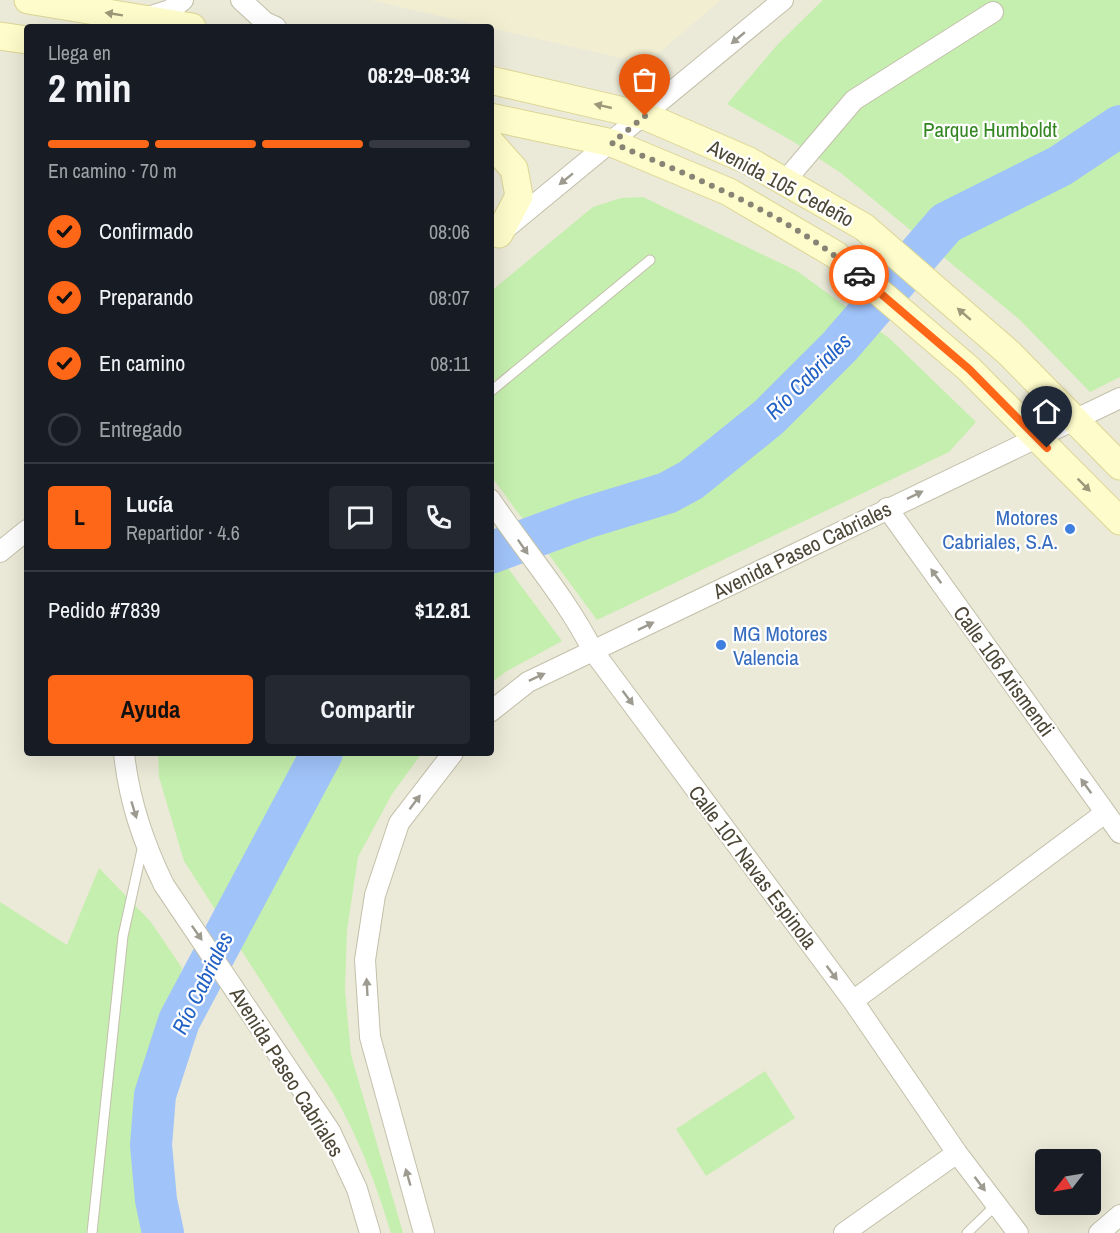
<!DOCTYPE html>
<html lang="es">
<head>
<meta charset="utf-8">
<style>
	body { margin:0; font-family:"Archivo Narrow",sans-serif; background:#242831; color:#f1f3f6; height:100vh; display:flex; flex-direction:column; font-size:22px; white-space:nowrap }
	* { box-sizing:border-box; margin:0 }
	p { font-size:20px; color:#9ea1a6 }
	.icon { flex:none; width:33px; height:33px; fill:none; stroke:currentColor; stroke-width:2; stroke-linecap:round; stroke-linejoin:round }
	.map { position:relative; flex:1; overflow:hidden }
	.details { position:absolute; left:24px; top:24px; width:470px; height:732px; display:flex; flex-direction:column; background:#171b24; border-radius:6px; box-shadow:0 6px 24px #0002 }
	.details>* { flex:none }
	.needle { width:39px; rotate:239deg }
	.fabs { position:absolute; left:1035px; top:1149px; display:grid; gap:12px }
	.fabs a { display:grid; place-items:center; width:66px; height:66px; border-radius:6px; background:#171b24; box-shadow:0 6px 24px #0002; font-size:30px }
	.pin { position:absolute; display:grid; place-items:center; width:51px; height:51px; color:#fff; margin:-62px -26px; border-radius:50% 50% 50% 0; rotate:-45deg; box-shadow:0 0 6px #0007 }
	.pin .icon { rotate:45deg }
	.courier { position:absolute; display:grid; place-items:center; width:60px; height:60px; margin:-30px; border:4px solid #ff6718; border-radius:50%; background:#fff; color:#222; box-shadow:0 2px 8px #0007 }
	.summary em { font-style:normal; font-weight:800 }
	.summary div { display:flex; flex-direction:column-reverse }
	.summary { display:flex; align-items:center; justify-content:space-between; height:102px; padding:0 24px }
	h1 { font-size:39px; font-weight:800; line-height:45px }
	.bar { display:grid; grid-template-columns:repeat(4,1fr); gap:9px 6px; align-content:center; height:72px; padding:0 24px }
	.bar i { height:8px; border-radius:4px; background:#363941 }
	.bar .selected { background:#ff6718 }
	.bar p { grid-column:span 4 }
	.line { display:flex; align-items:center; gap:15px; padding:0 24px; border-top:2px solid #363941 }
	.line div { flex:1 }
	.round { display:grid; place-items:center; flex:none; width:63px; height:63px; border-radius:6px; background:#242831 }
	ol { padding:0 24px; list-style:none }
	li { display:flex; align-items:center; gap:18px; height:66px }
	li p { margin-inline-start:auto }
	li .icon { padding:6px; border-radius:50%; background:#ff6718; color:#111; stroke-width:4 }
	li:last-child { color:#9ea1a6 }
	li i { width:33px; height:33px; border:3px solid #363941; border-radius:50% }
	.primary-button { display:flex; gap:12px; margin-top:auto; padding:12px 24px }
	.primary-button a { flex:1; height:69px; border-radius:6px; background:#ff6718; color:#111; font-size:24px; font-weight:800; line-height:69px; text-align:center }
	.primary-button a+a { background:#242831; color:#f1f3f6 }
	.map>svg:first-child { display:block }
</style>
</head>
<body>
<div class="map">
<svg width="1120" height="1233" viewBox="0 0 1120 1233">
	<rect width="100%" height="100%" fill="#f6f5ea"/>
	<path fill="#ebe9d7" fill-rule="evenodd" d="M0 0H1120V1233H0ZM27 27H490V753H27ZM1046 1160H1090V1204H1046Z"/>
	<path fill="#f1eed2" d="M370 0H721L646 64Z"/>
	<path fill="#c5efae" d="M823 0H1120V377L1090 392 1019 319 841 173 794 142 727 104 778 44Z
		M643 197 797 271 889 338 976 422 949 452 597 620 491 476 490 292 593 207 621 198Z
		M490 544 562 641 507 671 491 683Z
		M158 753H422L392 794 358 857 347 930 345 990 351 1055 403 1233H391C376 1184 359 1138 333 1093L184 861 159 777Z
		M99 868 151 922 182 968 157 1062 148 1128 165 1233H0V902L67 945Z
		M765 1071 795 1118 706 1176 676 1129Z"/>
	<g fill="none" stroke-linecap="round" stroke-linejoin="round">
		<path stroke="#a0c3f9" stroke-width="42" d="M490 553 585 518 667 493 691 480 769 417 840 346 946 223 1060 166 1120 126
			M163 1233 156 1200 151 1145 155 1095 179 1021 322 753"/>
		<defs>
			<path id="service" d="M490 392 650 260
				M92 1233 123 936 143 845
				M967 1233 996 1205"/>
			<path id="minor" d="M241 0 265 22 276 27
				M145 18 170 10 183 0
				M785 181 854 100 993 12
				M505 229 783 0
				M490 499C524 550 566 597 593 651L853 1001 957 1153 1018 1233
				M887 508 1120 833
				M0 552 27 530
				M490 712 528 682 1120 398
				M124 753C129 801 143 842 164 885L330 1131 357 1189 370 1233
				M853 1001 1105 813
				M424 1233 370 1037 365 960 375 895 399 823 453 753
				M844 1233 957 1153
				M1099 1233 1120 1215"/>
			<path id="secondary" d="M28 0 192 27
				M0 36 27 40
				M490 80 645 116 749 161 864 227 1009 353 1120 466
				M490 117 612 143 729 192 836 255 969 369 1120 521
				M490 142 514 169 519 196 499 234"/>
		</defs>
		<use href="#service" stroke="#c3c0ab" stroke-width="11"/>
		<use href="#minor" stroke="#c3c0ab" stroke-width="22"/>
		<use href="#secondary" stroke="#dcd694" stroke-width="29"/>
		<use href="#service" stroke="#fff" stroke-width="9"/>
		<use href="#minor" stroke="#fff" stroke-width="20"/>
		<use href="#secondary" stroke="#fffccb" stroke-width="27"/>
	</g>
	<defs><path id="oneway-solid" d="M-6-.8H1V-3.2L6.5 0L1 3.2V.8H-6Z" transform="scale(1.5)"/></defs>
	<g fill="#9d9879">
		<use href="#oneway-solid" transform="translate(114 14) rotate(-171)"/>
		<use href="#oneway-solid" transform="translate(603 106) rotate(-167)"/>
		<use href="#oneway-solid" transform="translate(964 314) rotate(-139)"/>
		<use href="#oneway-solid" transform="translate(1084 485) rotate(45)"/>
	</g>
	<g fill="#9d9a90">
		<use href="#oneway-solid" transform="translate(738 38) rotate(140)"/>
		<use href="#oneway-solid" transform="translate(566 179) rotate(141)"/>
		<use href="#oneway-solid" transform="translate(915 495) rotate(-26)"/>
		<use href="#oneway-solid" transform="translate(523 547) rotate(55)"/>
		<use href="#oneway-solid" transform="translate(936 576) rotate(-126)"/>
		<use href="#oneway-solid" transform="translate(646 626) rotate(-26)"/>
		<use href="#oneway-solid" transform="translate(537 677) rotate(-25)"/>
		<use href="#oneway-solid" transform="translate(628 698) rotate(53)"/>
		<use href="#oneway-solid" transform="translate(1086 786) rotate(-126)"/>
		<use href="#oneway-solid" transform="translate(415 802) rotate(-53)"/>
		<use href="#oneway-solid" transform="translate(134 810) rotate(73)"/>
		<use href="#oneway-solid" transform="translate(197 933) rotate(55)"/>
		<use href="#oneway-solid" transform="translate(832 973) rotate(53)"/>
		<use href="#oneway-solid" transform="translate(367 987) rotate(-93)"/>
		<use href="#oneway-solid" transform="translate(408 1177) rotate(-106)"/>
		<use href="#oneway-solid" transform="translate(980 1184) rotate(53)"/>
	</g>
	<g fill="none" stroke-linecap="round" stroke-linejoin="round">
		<path stroke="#888475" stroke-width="6" stroke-dasharray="0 10.8" d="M645 116 612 143C698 179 788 214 859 275"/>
		<path stroke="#ff6718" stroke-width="8" d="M859 275 969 369 1047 448"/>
	</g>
	<g fill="#3f7fe0" stroke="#fff" stroke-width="2">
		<circle cx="1070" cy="529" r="6"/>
		<circle cx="721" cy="645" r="6"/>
	</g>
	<g text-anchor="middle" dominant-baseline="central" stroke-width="4.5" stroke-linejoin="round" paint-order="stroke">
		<g font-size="21" fill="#348621" stroke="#fff">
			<text x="990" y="129">Parque Humboldt</text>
		</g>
		<g font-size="21" fill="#4c4736" stroke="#fff">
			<text transform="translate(781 183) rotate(28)">Avenida 105 Cedeño</text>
			<text transform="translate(802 550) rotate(-26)">Avenida Paseo Cabriales</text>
			<text transform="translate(1004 671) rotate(54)">Calle 106 Arismendi</text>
			<text transform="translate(753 867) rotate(53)">Calle 107 Navas Espinola</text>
			<text transform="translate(287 1072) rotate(58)">Avenida Paseo Cabriales</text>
		</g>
		<g font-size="21" fill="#366cbe" stroke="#fff" text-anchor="end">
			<text x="1058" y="517">Motores<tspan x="1058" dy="24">Cabriales, S.A.</tspan></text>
			<text x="733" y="633" text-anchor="start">MG Motores<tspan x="733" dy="24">Valencia</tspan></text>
		</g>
		<g font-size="22" font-style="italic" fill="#2161c6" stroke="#fff">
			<text transform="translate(808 376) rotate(-45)">Río Cabriales</text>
			<text transform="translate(202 983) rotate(-64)">Río Cabriales</text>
		</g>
	</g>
</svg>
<div class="fabs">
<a><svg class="needle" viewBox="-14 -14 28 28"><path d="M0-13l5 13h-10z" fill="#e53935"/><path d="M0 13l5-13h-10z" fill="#9ea1a6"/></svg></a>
</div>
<div class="pin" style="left:645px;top:116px;background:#ea580c"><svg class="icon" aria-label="bag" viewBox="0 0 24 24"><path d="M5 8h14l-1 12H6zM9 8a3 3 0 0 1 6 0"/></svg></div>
<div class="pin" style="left:1047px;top:448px;background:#1f2937"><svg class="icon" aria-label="home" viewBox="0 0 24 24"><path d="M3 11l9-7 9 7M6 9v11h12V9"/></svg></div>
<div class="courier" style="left:859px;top:275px"><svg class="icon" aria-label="car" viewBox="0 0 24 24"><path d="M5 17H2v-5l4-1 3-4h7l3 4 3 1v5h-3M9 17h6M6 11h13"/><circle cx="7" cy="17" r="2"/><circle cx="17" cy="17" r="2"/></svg></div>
<section class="details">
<div class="summary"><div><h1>2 min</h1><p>Llega en</p></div><em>08:29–08:34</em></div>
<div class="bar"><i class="selected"></i><i class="selected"></i><i class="selected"></i><i></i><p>En camino · 70 m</p></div>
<ol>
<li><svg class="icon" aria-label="check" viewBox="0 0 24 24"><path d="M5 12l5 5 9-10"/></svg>Confirmado<p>08:06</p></li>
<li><svg class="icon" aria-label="check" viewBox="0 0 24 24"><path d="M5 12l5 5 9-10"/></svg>Preparando<p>08:07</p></li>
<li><svg class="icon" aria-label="check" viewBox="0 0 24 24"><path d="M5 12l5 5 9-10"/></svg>En camino<p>08:11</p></li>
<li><i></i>Entregado</li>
</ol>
<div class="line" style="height:108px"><b class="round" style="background:#ff6718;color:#111">L</b><div><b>Lucía</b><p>Repartidor · 4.6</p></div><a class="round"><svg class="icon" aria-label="chat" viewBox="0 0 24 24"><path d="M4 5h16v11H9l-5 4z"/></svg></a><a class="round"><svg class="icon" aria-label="phone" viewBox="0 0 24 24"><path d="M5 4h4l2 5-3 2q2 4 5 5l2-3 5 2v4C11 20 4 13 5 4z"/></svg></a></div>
<div class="line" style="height:78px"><div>Pedido #7839</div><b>$12.81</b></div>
<div class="primary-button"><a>Ayuda</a><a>Compartir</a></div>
</section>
</div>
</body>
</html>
